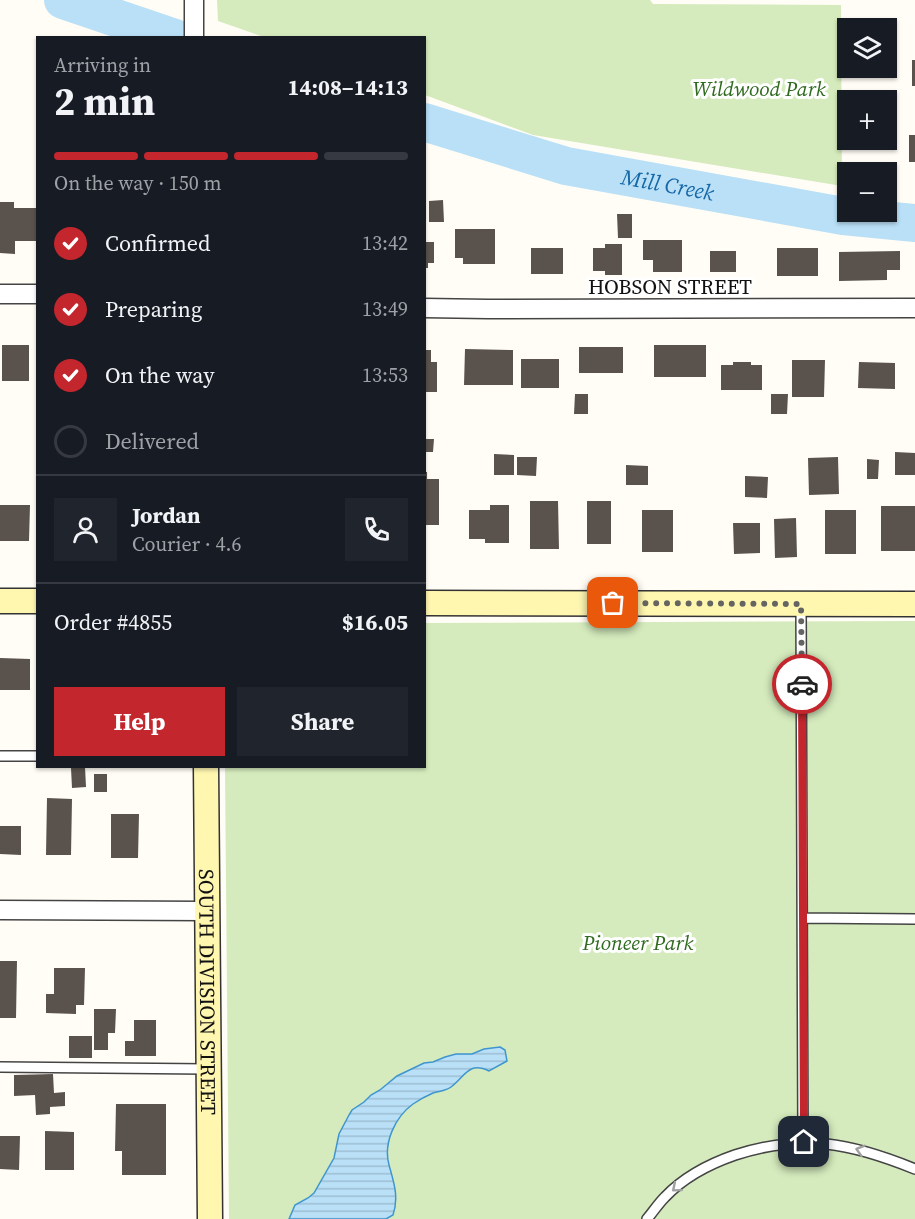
<!DOCTYPE html>
<html lang="en">
<head>
<meta charset="utf-8">
<style>
	body { margin:0; font-family:"Source Serif 4",serif; background:#20242c; color:#f1f3f6; height:100vh; display:flex; flex-direction:column; font-size:22px; white-space:nowrap }
	* { box-sizing:border-box; margin:0 }
	p { font-size:20px; color:#9ea1a6 }
	.icon { flex:none; width:33px; height:33px; fill:none; stroke:currentColor; stroke-width:2; stroke-linecap:round; stroke-linejoin:round }
	.map { position:relative; flex:1; overflow:hidden }
	.drawer { position:absolute; left:36px; top:36px; width:390px; height:732px; display:flex; flex-direction:column; background:#171b24; border-radius:0px; box-shadow:0 2px 4px #0004 }
	.drawer>* { flex:none }
	.buttons { position:absolute; left:837px; top:18px; display:grid; gap:12px }
	.buttons a { display:grid; place-items:center; width:60px; height:60px; border-radius:0px; background:#171b24; box-shadow:0 2px 4px #0004; font-size:30px }
	.pin { position:absolute; display:grid; place-items:center; width:51px; height:51px; color:#fff; margin:-26px; border-radius:12px; box-shadow:0 3px 9px #0006 }
	.courier { position:absolute; display:grid; place-items:center; width:60px; height:60px; margin:-30px; border:4px solid #c4262e; border-radius:50%; background:#fff; color:#222; box-shadow:0 2px 8px #0007 }
	.overview em { font-style:normal; font-weight:700 }
	.overview div { display:flex; flex-direction:column-reverse }
	.overview { display:flex; align-items:center; justify-content:space-between; height:102px; padding:0 18px }
	h1 { font-size:39px; font-weight:700; line-height:45px }
	.bar { display:grid; grid-template-columns:repeat(4,1fr); gap:9px 6px; align-content:center; height:72px; padding:0 18px }
	.bar i { height:8px; border-radius:4px; background:#363941 }
	.bar .on { background:#c4262e }
	.bar p { grid-column:span 4 }
	.line { display:flex; align-items:center; gap:15px; padding:0 18px; border-top:2px solid #363941 }
	.line div { flex:1 }
	.round { display:grid; place-items:center; flex:none; width:63px; height:63px; border-radius:0px; background:#20242c }
	ol { padding:0 18px; list-style:none }
	li { display:flex; align-items:center; gap:18px; height:66px }
	li p { margin-inline-start:auto }
	li .icon { padding:6px; border-radius:50%; background:#c4262e; color:#fff; stroke-width:4 }
	li:last-child { color:#9ea1a6 }
	li i { width:33px; height:33px; border:3px solid #363941; border-radius:50% }
	.primary-button { display:flex; gap:12px; margin-top:auto; padding:12px 18px }
	.primary-button a { flex:1; height:69px; border-radius:0px; background:#c4262e; color:#fff; font-size:24px; font-weight:700; line-height:69px; text-align:center }
	.primary-button a+a { background:#20242c; color:#f1f3f6 }
	.map>svg:first-child { display:block }
</style>
</head>
<body>
<div class="map">
<svg width="915" height="1219" viewBox="0 0 915 1219">
	<defs>
		<pattern id="water-rules" width="6" height="5" patternUnits="userSpaceOnUse" patternTransform="scale(1.5)"><rect width="6" height="5" fill="#b9e0f7"/><path d="M0 2.5h6" fill="none" stroke="#9ebfd3"/></pattern>
	</defs>
	<rect width="100%" height="100%" fill="#fffdf5"/>
	<path fill="#d5ebbd" d="M217 0H650L653 4 841 5 842 186 533 135 425 95 424 38 264 37 218 21Z
		M915 621V1219H229L225 767 424 766 425 623Z"/>
	<path fill="url(#water-rules)" stroke="#3f96cf" stroke-width="1.5" d="M500 1047 505 1050 507 1061 489 1071C468 1061 465 1077 451 1087 446 1091 439 1091 433 1093 426 1096 419 1100 413 1104 395 1117 383 1143 389 1165 394 1183 399 1197 393 1215L386 1219H289L295 1205 308 1198 314 1193 334 1158 339 1134 349 1115 352 1110 364 1102 371 1095 380 1090 397 1076 424 1063 433 1062 445 1057 456 1054H472L484 1049Z"/>
	<g fill="none" stroke-linecap="round" stroke-linejoin="round">
		<g stroke="#b9e0f7" stroke-width="38">
			<path d="M63 0 175 38"/>
			<path id="s1" d="M424 122 566 166 843 216 915 223"/>
		</g>
	</g>
	<path fill="#5a524d" d="M912 60H915V86H912Z
		M909 135H915V162H909Z
		M443 200 444 222H429V201Z
		M0 202H14V208H38V241H15V254L0 253Z
		M617 214H632V238H618Z
		M455 229H495V264H463V258H455Z
		M643 240H682V272H653V260H643Z
		M424 242H434V263H428V268H424Z
		M605 244H622V275H605V271H593V248H605Z
		M531 248H563V274H531Z
		M777 248H818V276H777Z
		M710 251H736V272H710Z
		M900 251V270H887V280L839 281V252Z
		M2 345H29V381H2Z
		M654 345H706V377H654Z
		M579 347H623V373H579Z
		M465 349 513 350V385H464Z
		M424 350H431V362H437V392H424Z
		M521 359H559V388H521Z
		M792 360H825L824 397H792Z
		M733 362H751V365H762V390H721V365H733Z
		M859 362 895 363V389L858 388Z
		M575 394H588V414H574Z
		M771 394H788L787 414H771Z
		M424 439H434L433 452H424Z
		M895 452 915 453V475H895Z
		M494 454 514 455V475H494Z
		M517 457H537L536 476 517 475Z
		M838 457 839 494 809 495 808 458Z
		M867 459 879 460 878 479H867Z
		M626 465 648 466V485H626Z
		M424 472H427V479H439V525H424Z
		M745 476 768 477 767 498 745 497Z
		M530 501H558L559 549H530Z
		M587 501H611V544H587Z
		M0 505H30L29 541H0Z
		M490 505H509V543H485V539H469V510H490Z
		M881 506H915V551H881Z
		M642 510H673V552H642Z
		M825 510H856V554H825Z
		M796 518 797 557 775 558 774 519Z
		M733 523H760V553L734 554Z
		M0 658 30 659V690H0Z
		M85 767 86 787 72 788 71 768Z
		M94 774H107V792H94Z
		M47 798 72 799 71 855H46Z
		M111 814H139L138 858H111Z
		M0 826H21V855L0 854Z
		M0 961H17L16 1018H0Z
		M54 968H85L84 1005H76V1014L46 1013V994H54Z
		M94 1009H116L115 1033H108V1050H94Z
		M134 1020H156V1056H125V1041H134Z
		M69 1036H92V1058H69Z
		M53 1074 54 1093 65 1092V1106L50 1107V1114L36 1115 35 1095 14 1096V1075Z
		M116 1104H166V1175H122V1151H115Z
		M45 1131 74 1132V1170H45Z
		M0 1136H20L19 1170 0 1169Z"/>
	<g fill="none" stroke-linecap="round" stroke-linejoin="round">
		<defs>
			<path id="lane" d="M801 604 803 1142
				M0 756H38
				M803 918 915 919
				M0 1067 206 1069
				M647 1219C653 1212 658 1204 665 1197 684 1177 709 1164 735 1155 803 1133 851 1143 915 1169"/>
			<path id="street" d="M194 0V38
				M0 294H38
				M424 308 488 309 915 308
				M0 910 206 911"/>
			<g id="secondary">
				<path d="M0 601H38"/>
				<path d="M424 603 915 604"/>
				<path id="s2" d="M206 766 210 1219"/>
			</g>
		</defs>
		<use href="#lane" stroke="#444" stroke-width="12"/>
		<use href="#street" stroke="#444" stroke-width="21"/>
		<use href="#secondary" stroke="#333" stroke-width="27"/>
		<use href="#lane" stroke="#fff" stroke-width="9"/>
		<use href="#street" stroke="#fff" stroke-width="18"/>
		<use href="#secondary" stroke="#fff6b0" stroke-width="24"/>
	</g>
	<defs><path id="oneway-chevron" d="M-2-3.5L2.5 0L-2 3.5" fill="none" stroke-width="1.6" stroke-linecap="round" stroke-linejoin="round" transform="scale(1.5)"/></defs>
	<g stroke="#a0a0a0">
		<use href="#oneway-chevron" transform="translate(860 1150) rotate(-164)"/>
		<use href="#oneway-chevron" transform="translate(676 1188) rotate(140)"/>
	</g>
	<g fill="none" stroke-linecap="round" stroke-linejoin="round">
		<path stroke="#646461" stroke-width="6" stroke-dasharray="0 10.8" d="M613 603 801 604 802 684"/>
		<path stroke="#c4262e" stroke-width="8" d="M802 684 804 1142"/>
	</g>
	<g text-anchor="middle" dominant-baseline="central" stroke-width="6" stroke-linejoin="round" paint-order="stroke">
		<g font-size="21" font-style="italic" fill="#2f6b1f" stroke="#fff">
			<text x="759" y="88">Wildwood Park</text>
			<text x="638" y="942">Pioneer Park</text>
		</g>
		<g font-size="21" fill="#111" stroke="#fff">
			<text x="670" y="286">HOBSON STREET</text>
			<text stroke="none"><textPath href="#s2" startOffset="226">SOUTH DIVISION STREET</textPath></text>
		</g>
		<g font-size="22" font-style="italic" fill="#1768a6" stroke="#fff">
			<text stroke="none"><textPath href="#s1" startOffset="252">Mill Creek</textPath></text>
		</g>
	</g>
</svg>
<div class="buttons">
<a><svg class="icon" aria-label="layers" viewBox="0 0 24 24"><path d="M12 4l9 5-9 5-9-5zM3 14l9 5 9-5"/></svg></a>
<a>+</a>
<a>−</a>
</div>
<div class="pin" style="left:613px;top:603px;background:#ea580c"><svg class="icon" aria-label="bag" viewBox="0 0 24 24"><path d="M5 8h14l-1 12H6zM9 8a3 3 0 0 1 6 0"/></svg></div>
<div class="pin" style="left:804px;top:1142px;background:#1f2937"><svg class="icon" aria-label="home" viewBox="0 0 24 24"><path d="M3 11l9-7 9 7M6 9v11h12V9"/></svg></div>
<div class="courier" style="left:802px;top:684px"><svg class="icon" aria-label="car" viewBox="0 0 24 24"><path d="M5 17H2v-5l4-1 3-4h7l3 4 3 1v5h-3M9 17h6M6 11h13"/><circle cx="7" cy="17" r="2"/><circle cx="17" cy="17" r="2"/></svg></div>
<section class="drawer">
<div class="overview"><div><h1>2 min</h1><p>Arriving in</p></div><em>14:08–14:13</em></div>
<div class="bar"><i class="on"></i><i class="on"></i><i class="on"></i><i></i><p>On the way · 150 m</p></div>
<ol>
<li><svg class="icon" aria-label="check" viewBox="0 0 24 24"><path d="M5 12l5 5 9-10"/></svg>Confirmed<p>13:42</p></li>
<li><svg class="icon" aria-label="check" viewBox="0 0 24 24"><path d="M5 12l5 5 9-10"/></svg>Preparing<p>13:49</p></li>
<li><svg class="icon" aria-label="check" viewBox="0 0 24 24"><path d="M5 12l5 5 9-10"/></svg>On the way<p>13:53</p></li>
<li><i></i>Delivered</li>
</ol>
<div class="line" style="height:108px"><a class="round"><svg class="icon" aria-label="person" viewBox="0 0 24 24"><circle cx="12" cy="8" r="4"/><path d="M4 21q1-7 8-7t8 7"/></svg></a><div><b>Jordan</b><p>Courier · 4.6</p></div><a class="round"><svg class="icon" aria-label="phone" viewBox="0 0 24 24"><path d="M5 4h4l2 5-3 2q2 4 5 5l2-3 5 2v4C11 20 4 13 5 4z"/></svg></a></div>
<div class="line" style="height:78px"><div>Order #4855</div><b>$16.05</b></div>
<div class="primary-button"><a>Help</a><a>Share</a></div>
</section>
</div>
</body>
</html>
